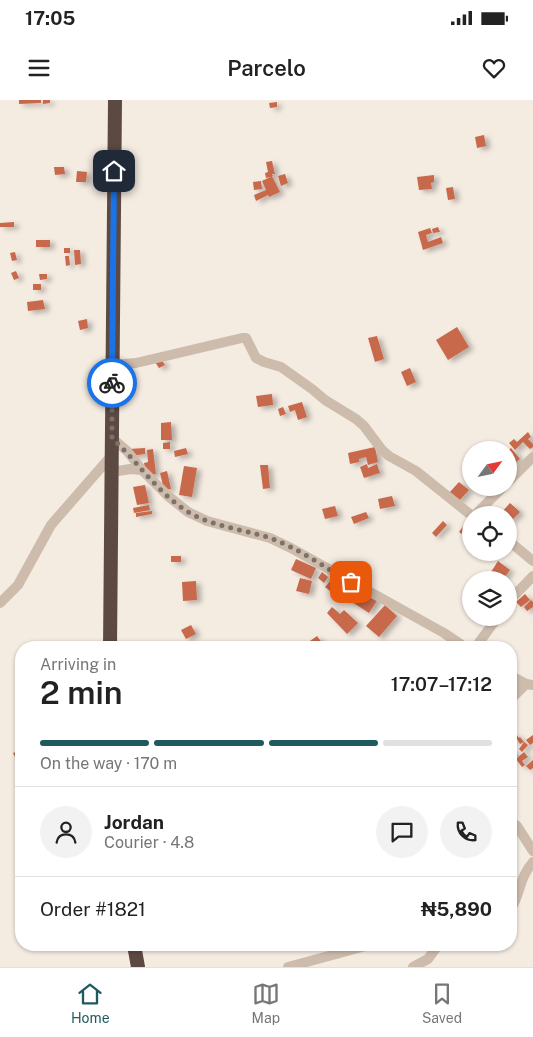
<!DOCTYPE html>
<html lang="en">
<head>
<meta charset="utf-8">
<style>
	body { margin:0; font-family:"Public Sans",sans-serif; background:#f2f2f2; color:#222; height:100vh; display:flex; flex-direction:column; font-size:19px; white-space:nowrap }
	* { box-sizing:border-box; margin:0 }
	p { font-size:16px; color:#767676 }
	.icon { flex:none; width:28px; height:28px; fill:none; stroke:currentColor; stroke-width:2; stroke-linecap:round; stroke-linejoin:round }
	.map { position:relative; flex:1; overflow:hidden }
	.side { position:absolute; left:15px; top:541px; width:502px; height:310px; display:flex; flex-direction:column; background:#fff; border-radius:20px; box-shadow:0 1px 4px #0004 }
	.side>* { flex:none }
	.needle { width:32px; rotate:57deg }
	.fabs { position:absolute; left:462px; top:341px; display:grid; gap:10px }
	.fabs a { display:grid; place-items:center; width:55px; height:55px; border-radius:50%; background:#fff; box-shadow:0 1px 4px #0004; font-size:25px }
	.pin { position:absolute; display:grid; place-items:center; width:42px; height:42px; color:#fff; margin:-21px; border-radius:10px; box-shadow:0 2px 8px #0006 }
	.courier { position:absolute; display:grid; place-items:center; width:50px; height:50px; margin:-25px; border:4px solid #1a73e8; border-radius:50%; background:#fff; color:#222; box-shadow:0 1px 6px #0007 }
	.summary em { font-style:normal; font-weight:600 }
	.summary div { display:flex; flex-direction:column-reverse }
	.summary { display:flex; align-items:center; justify-content:space-between; height:85px; padding:0 25px }
	h1 { font-size:32px; font-weight:600; line-height:38px }
	.bar { display:grid; grid-template-columns:repeat(4,1fr); gap:8px 5px; align-content:center; height:60px; padding:0 25px }
	.bar i { height:6px; border-radius:4px; background:#e0e0e0 }
	.bar .selected { background:#1f5a5e }
	.bar p { grid-column:span 4 }
	.line { display:flex; align-items:center; gap:12px; padding:0 25px; border-top:1px solid #e0e0e0 }
	.line div { flex:1 }
	.round { display:grid; place-items:center; flex:none; width:52px; height:52px; border-radius:26px; background:#f2f2f2 }
	.status { display:flex; justify-content:space-between; align-items:center; height:35px; padding:0 25px; background:#fff; direction:ltr }
	.status svg { height:14px; fill:currentColor }
	header { display:flex; justify-content:space-between; align-items:center; height:65px; padding:0 25px; background:#fff; font-size:22px; font-weight:600 }
	.tabs { display:flex; justify-content:space-around; align-items:center; height:70px; border-top:1px solid #e0e0e0; background:#fff; font-size:14px; color:#767676 }
	.tabs a { display:grid; justify-items:center; gap:2px }
	.tabs .selected { color:#1f5a5e }
	.map>svg:first-child { display:block }
</style>
</head>
<body>
<div class="status"><b>17:05</b><svg viewBox="0 0 49 12"><path d="M0 12V9h3v3zM5 12V6h3v6zM10 12V3h3v9zM15 12V0h3v12zM26 1h20v11H26zM47 4h2v5h-2z"/></svg></div>
<header><svg class="icon" aria-label="menu" viewBox="0 0 24 24"><path d="M4 6h16M4 12h16M4 18h16"/></svg>Parcelo<svg class="icon" aria-label="heart" viewBox="0 0 24 24"><path d="M12 20l-8-8c-3-5 5-10 8-4 3-6 11-1 8 4z"/></svg></header>
<div class="map">
<svg width="533" height="867" viewBox="0 0 533 867">
	<defs>
		<filter id="shadow"><feDropShadow dx="4.5" dy="2.5" stdDeviation="2.5" flood-color="#0004"/></filter>
	</defs>
	<rect width="100%" height="100%" fill="#f4ebe1"/>
	<path fill="#c8694b" filter="url(#shadow)" d="M19 0H41V3L19 4Z
		M43 0H50V3L43 4Z
		M277 2V7L270 8 269 3Z
		M484 35 486 46 477 48 475 37Z
		M272 61 275 74H272L273 76 266 78 265 73 268 72 266 62Z
		M54 67H64L65 74 55 75Z
		M77 71 87 72 86 82H76Z
		M285 74 288 83 281 86 278 76Z
		M434 75V82L431 83 432 89 419 90 417 77Z
		M272 76 280 92 269 97 268 95 256 101 254 95 266 90 262 81Z
		M261 81 262 89 254 90 253 82Z
		M453 87 455 99 448 100 446 88Z
		M14 122V127H0V123Z
		M438 127 440 132 433 133 432 129Z
		M430 128 432 133 426 135 428 142 441 137 443 143 423 150 418 132Z
		M36 140H50V147H36Z
		M64 148H70V153H64Z
		M74 150H80L81 164 75 165Z
		M15 152 17 160 12 161 10 153Z
		M65 156H69L70 165 66 166Z
		M16 171 19 178 14 180 11 173Z
		M39 174H47V179L40 180Z
		M33 184H41V190H33Z
		M43 200 45 209 28 211 27 202Z
		M87 219 88 228 80 230 78 221Z
		M457 227 469 247 448 260 436 240Z
		M377 236 384 259 375 262 368 238Z
		M161 259 165 265 159 268 155 262Z
		M410 268 416 282 407 286 401 272Z
		M272 294 273 305 258 307 256 296Z
		M302 302 307 317 298 320 295 310 290 312 288 306Z
		M283 307 286 314 280 316 278 309Z
		M171 322 172 340H161V323Z
		M528 332 531 337 528 339 533 344V347L530 349 523 342 515 350 509 343 514 339 517 342Z
		M170 342V349H163V343Z
		M375 347 378 362 368 365 366 357 359 359V362L350 364 348 353Z
		M145 348V354L130 356 129 349Z
		M186 348 188 354 175 357 174 351Z
		M511 348 520 359 512 365 509 360V350Z
		M153 349 156 374 146 376 144 363 148 362 147 350Z
		M367 364 368 368 377 364 380 373 364 378 360 367Z
		M260 365H268L270 388 263 389Z
		M184 366 197 368 192 397 179 395Z
		M167 371 171 389 164 390 160 373Z
		M459 382 469 390 458 402 449 393Z
		M145 385 149 403 137 405 133 387Z
		M392 396 395 406 380 409 378 399Z
		M510 403 520 412 509 423V415H501L500 414Z
		M149 405 150 410 134 413 133 408Z
		M335 406 338 416 325 419 322 409Z
		M152 411V414L136 417V413Z
		M366 412 369 418 354 424 351 417Z
		M469 418 471 420V440L459 432Z
		M443 421 447 425 436 437 432 433Z
		M171 456H181V462H171Z
		M296 459 316 468 311 479 291 470Z
		M498 461 510 470 504 478 499 474 496 477 491 472Z
		M322 472 328 477 324 483 318 478Z
		M300 478 312 481 309 494 296 491Z
		M331 480 336 484 330 491 325 487Z
		M196 481 197 500 183 501 182 482Z
		M346 491 360 500 366 491 378 499 369 513 343 496Z
		M525 494 530 500 521 507 516 502Z
		M531 500 533 502V507L527 511 524 507Z
		M385 505 397 516 379 537 366 526Z
		M332 507 340 514 344 510 358 523 347 534 327 513Z
		M191 525 196 534 186 539 181 530Z
		M317 536 323 544 318 548H311L307 543Z
		M516 634 519 638 520 637 524 642 520 644 517 639 514 641 511 637Z
		M533 635V643L530 645 526 640Z
		M524 642 528 645 522 652 519 649Z
		M511 648 518 656 514 659 511 656Z
		M21 650V655L15 657 13 653Z
		M524 652 528 657 522 661 525 665 522 667 516 659Z
		M533 660V668L530 670 526 666Z
		M21 823V834H20L17 824Z"/>
	<g fill="none" stroke-linecap="round" stroke-linejoin="round">
		<path stroke="#cdbbac" stroke-width="10" d="M112 265 136 263 242 238H246L256 258 264 262 281 267 312 289 325 300 356 319 364 326 382 350 389 356 416 371 471 415
			M112 338 127 351 142 370 168 396 188 412 207 421 270 438 291 448 444 533 466 548
			M112 372 130 369 142 370
			M509 381 533 357
			M475 415 502 388
			M509 441 533 461
			M509 501 533 476
			M0 503 18 485 51 425 112 355
			M475 548 497 518
			M511 576 526 584 533 585
			M511 599 526 584
			M511 722 517 726 533 751
			M511 809C521 792 519 778 533 762
			M288 867 369 845
			M413 867 428 859 436 848 439 845"/>
		<path stroke="#5c4a42" stroke-width="14" d="M110 548 115 0
			M134 845 138 867"/>
	</g>
	<g fill="none" stroke-linecap="round" stroke-linejoin="round">
		<path stroke="#7c716b" stroke-width="5" stroke-dasharray="0 9" d="M112 283V338C138 362 159 395 190 413 214 427 243 429 270 438 298 448 324 467 351 482"/>
		<path stroke="#1a73e8" stroke-width="6" d="M112 283 114 71"/>
	</g>
</svg>
<div class="fabs">
<a><svg class="needle" viewBox="-14 -14 28 28"><path d="M0-13l5 13h-10z" fill="#e53935"/><path d="M0 13l5-13h-10z" fill="#767676"/></svg></a>
<a><svg class="icon" aria-label="locate" viewBox="0 0 24 24"><circle cx="12" cy="12" r="6"/><path d="M12 2v4M12 18v4M2 12h4M18 12h4"/></svg></a>
<a><svg class="icon" aria-label="layers" viewBox="0 0 24 24"><path d="M12 4l9 5-9 5-9-5zM3 14l9 5 9-5"/></svg></a>
</div>
<div class="pin" style="left:351px;top:482px;background:#ea580c"><svg class="icon" aria-label="bag" viewBox="0 0 24 24"><path d="M5 8h14l-1 12H6zM9 8a3 3 0 0 1 6 0"/></svg></div>
<div class="pin" style="left:114px;top:71px;background:#1f2937"><svg class="icon" aria-label="home" viewBox="0 0 24 24"><path d="M3 11l9-7 9 7M6 9v11h12V9"/></svg></div>
<div class="courier" style="left:112px;top:283px"><svg class="icon" aria-label="bike" viewBox="0 0 24 24"><circle cx="6" cy="16" r="4"/><circle cx="18" cy="16" r="4"/><path d="M6 16l4-8h5l3 8M10 8l3 8H6M13 5h3"/></svg></div>
<section class="side">
<div class="summary"><div><h1>2 min</h1><p>Arriving in</p></div><em>17:07–17:12</em></div>
<div class="bar"><i class="selected"></i><i class="selected"></i><i class="selected"></i><i></i><p>On the way · 170 m</p></div>
<div class="line" style="height:90px"><a class="round"><svg class="icon" aria-label="person" viewBox="0 0 24 24"><circle cx="12" cy="8" r="4"/><path d="M4 21q1-7 8-7t8 7"/></svg></a><div><b>Jordan</b><p>Courier · 4.8</p></div><a class="round"><svg class="icon" aria-label="chat" viewBox="0 0 24 24"><path d="M4 5h16v11H9l-5 4z"/></svg></a><a class="round"><svg class="icon" aria-label="phone" viewBox="0 0 24 24"><path d="M5 4h4l2 5-3 2q2 4 5 5l2-3 5 2v4C11 20 4 13 5 4z"/></svg></a></div>
<div class="line" style="height:65px"><div>Order #1821</div><b>₦5,890</b></div>
</section>
</div>
<nav class="tabs">
<a class="selected"><svg class="icon" aria-label="home" viewBox="0 0 24 24"><path d="M3 11l9-7 9 7M6 9v11h12V9"/></svg>Home</a>
<a><svg class="icon" aria-label="map" viewBox="0 0 24 24"><path d="M3 6l6-2 6 2 6-2v14l-6 2-6-2-6 2zM9 4v14M15 6v14"/></svg>Map</a>
<a><svg class="icon" aria-label="saved" viewBox="0 0 24 24"><path d="M7 4h10v16l-5-4-5 4z"/></svg>Saved</a>
</nav>
</body>
</html>
